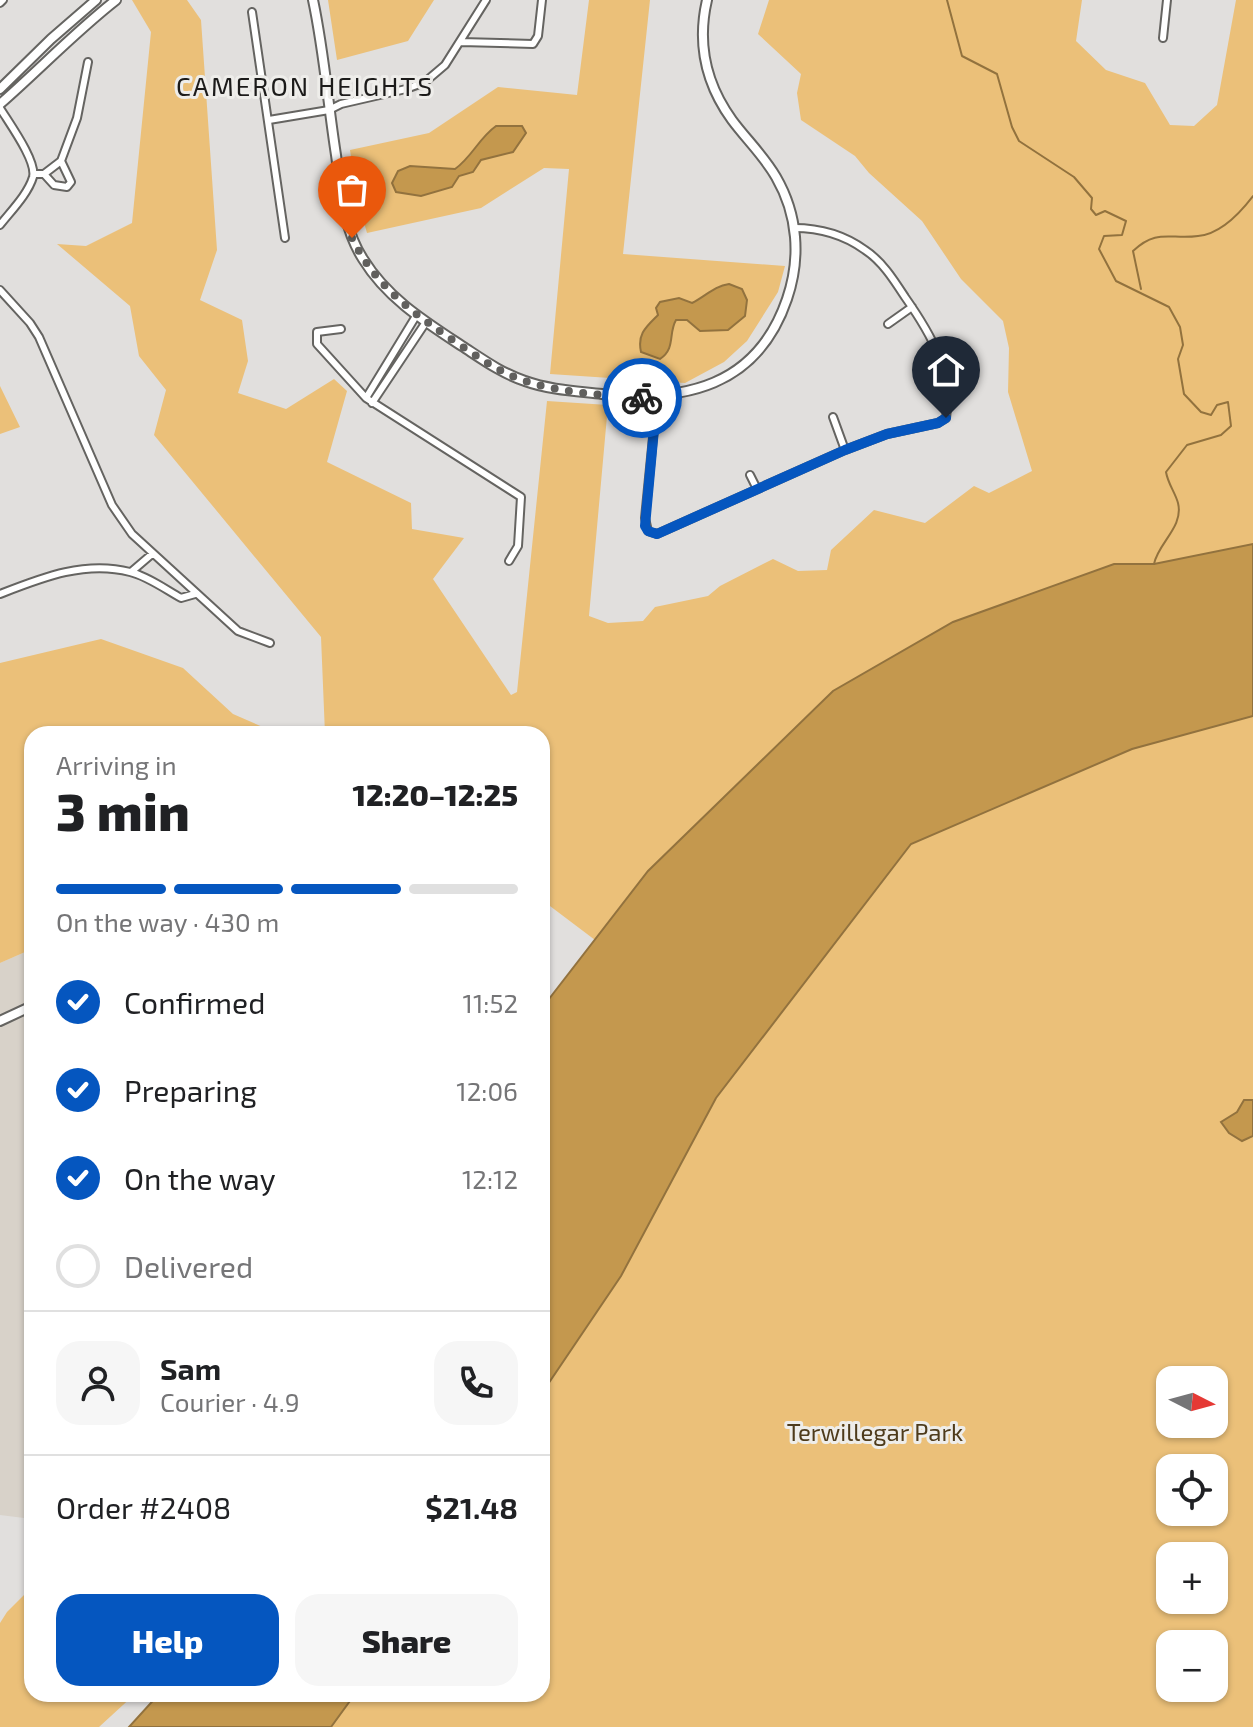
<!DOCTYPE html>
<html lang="en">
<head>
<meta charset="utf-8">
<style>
	body { margin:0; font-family:"Exo 2",sans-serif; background:#f6f6f6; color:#202124; height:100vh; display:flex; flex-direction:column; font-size:30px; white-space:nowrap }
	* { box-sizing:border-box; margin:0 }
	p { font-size:26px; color:#757577 }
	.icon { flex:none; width:44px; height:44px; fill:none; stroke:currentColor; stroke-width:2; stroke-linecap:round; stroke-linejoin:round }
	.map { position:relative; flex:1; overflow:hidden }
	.panel { position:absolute; left:24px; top:726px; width:526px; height:976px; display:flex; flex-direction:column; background:#fff; border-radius:24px; box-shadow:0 2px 6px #0004 }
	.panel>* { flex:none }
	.needle { width:52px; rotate:96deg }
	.buttons { position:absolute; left:1156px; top:1366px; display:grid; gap:16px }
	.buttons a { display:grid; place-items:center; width:72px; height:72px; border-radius:16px; background:#fff; box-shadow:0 2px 6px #0004; font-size:40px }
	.pin { position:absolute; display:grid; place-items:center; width:68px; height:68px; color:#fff; margin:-82px -34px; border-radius:50% 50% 50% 0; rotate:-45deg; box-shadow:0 0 8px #0007 }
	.pin .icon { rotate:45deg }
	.courier { position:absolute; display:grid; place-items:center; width:80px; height:80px; margin:-40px; border:6px solid #0556bf; border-radius:50%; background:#fff; color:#222; box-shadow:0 2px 10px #0007 }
	.head em { font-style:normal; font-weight:800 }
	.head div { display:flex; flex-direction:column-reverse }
	.head { display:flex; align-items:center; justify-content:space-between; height:136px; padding:0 32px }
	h1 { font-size:52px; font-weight:800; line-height:60px }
	.bar { display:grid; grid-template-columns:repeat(4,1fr); gap:12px 8px; align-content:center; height:96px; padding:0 32px }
	.bar i { height:10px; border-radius:6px; background:#e0e0e0 }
	.bar .on { background:#0556bf }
	.bar p { grid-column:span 4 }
	.line { display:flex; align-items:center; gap:20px; padding:0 32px; border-top:2px solid #e0e0e0 }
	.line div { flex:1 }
	.round { display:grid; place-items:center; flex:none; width:84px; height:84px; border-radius:24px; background:#f6f6f6 }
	ol { padding:0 32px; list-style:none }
	li { display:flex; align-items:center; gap:24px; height:88px }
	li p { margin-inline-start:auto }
	li .icon { padding:8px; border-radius:50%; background:#0556bf; color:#fff; stroke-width:4 }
	li:last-child { color:#757577 }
	li i { width:44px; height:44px; border:4px solid #e0e0e0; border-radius:50% }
	.button { display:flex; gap:16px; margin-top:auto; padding:16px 32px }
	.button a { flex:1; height:92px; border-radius:24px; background:#0556bf; color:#fff; font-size:32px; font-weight:800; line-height:92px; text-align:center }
	.button a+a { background:#f6f6f6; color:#202124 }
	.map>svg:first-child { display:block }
</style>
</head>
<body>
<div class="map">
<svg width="1253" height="1727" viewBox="0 0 1253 1727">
	<rect width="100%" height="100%" fill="#e1dfdd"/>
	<path fill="#d8d2c9" d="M32 949V1519L0 1515V963Z"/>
	<path fill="#ebc079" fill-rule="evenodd" d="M132 0H187L201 20 217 250 200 300 242 320 248 361 238 393 286 409 334 379 347 391 327 462 411 503 412 529 464 538 433 579 511 695 517 692 547 401 608 405 589 616 608 623 643 621 655 607 708 596 720 586 773 559 798 571 827 570 831 550 874 510 925 523 974 486 989 493 1032 471 1008 392 1009 348 1003 321 961 279 922 221 869 173 855 156 801 120 797 93 801 74 758 34 769 0H1082L1076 41 1106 70 1145 83 1170 125 1194 126 1217 105 1236 0H1253V544L1154 564H1114L953 622 833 691 648 871 595 940 542 900V734H325L321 637 154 435 166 390 139 356 130 306 57 244 86 246 132 223 151 32Z
		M328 0H434L408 41 337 60Z
		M589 0H650L623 254 785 266 778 292 747 341 724 362 685 383 550 374 569 169 544 168 481 208 367 233 357 198 350 150 429 133 498 87 577 95Z
		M0 386 20 427 0 434Z
		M101 639 183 668 233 714 279 734H32V949L0 963V663Z
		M1253 716V1727H331L355 1694H542V1381L621 1276 716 1098 911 844 1132 749ZM1170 1380H1214V1424H1170ZM1170 1468H1214V1512H1170ZM1170 1556H1214V1600H1170ZM1170 1644H1214V1688H1170Z
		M32 1587V1694H135L99 1727H0V1623L7 1612Z"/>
	<path fill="#c4984e" stroke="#92723e" stroke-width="2" d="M496 126H522L526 133 513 152 481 160 473 172 459 176 452 187 421 196 396 192 392 183 398 171 410 166 455 169C472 157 479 138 496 126Z
		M729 284 742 289 747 300 745 316 728 330 700 331 687 320H676C668 334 676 348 660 359L641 352C637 334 646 327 658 315L656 308 660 302 679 298 692 303C706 296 714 286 729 284Z
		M1253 544V716L1132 749 911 844 716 1098 621 1276 542 1393V1008L648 871 833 691 953 622 1114 564H1154Z
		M1244 1100H1253V1136L1242 1141 1229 1133 1221 1122 1237 1112Z
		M159 1694H355L331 1727H129Z"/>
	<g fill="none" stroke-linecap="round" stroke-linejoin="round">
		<path stroke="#92723e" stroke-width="2" d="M947 0 962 56 997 74 1012 127 1019 141 1074 177 1092 198 1091 209 1096 215 1105 211 1126 221 1122 235 1104 236 1099 249 1116 281 1169 307 1180 327 1183 345 1178 359 1184 394 1201 412 1211 415 1217 405 1228 402 1231 426 1221 435 1187 445 1166 472C1168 484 1175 492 1178 503 1184 527 1158 543 1154 564
			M1141 289 1133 251C1157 228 1171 240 1198 236 1220 234 1240 213 1253 196"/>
		<defs>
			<path id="street" d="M0 3 3 0
				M252 12 285 238
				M1163 38 1167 0
				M461 42 533 44 538 36 542 0
				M0 108C9 123 37 161 33 177 28 194 11 211 0 225
				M269 120 329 110 341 104 406 89 425 82 445 65 486 0
				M35 174H44L61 161 77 118 88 62
				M44 174 54 185 67 187 71 182 61 161
				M0 290 30 323 39 337 112 505 132 534 238 631 270 643
				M888 324 912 307
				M341 329 317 332V344L366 398 521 497 518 546 509 561
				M657 397 645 518 648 531 657 534 845 450 887 434 938 423 946 418C953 371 931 334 905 297 894 280 882 261 865 250 843 234 820 228 794 228
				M366 398 416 316
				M372 403 426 322
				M833 417 845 450
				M750 475 757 489
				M131 572 152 554
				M0 594C41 578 85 560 130 572 147 576 165 589 181 598L195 594"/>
			<path id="secondary" d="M313 0C324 51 328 104 336 155 341 191 343 228 363 259 387 298 424 321 462 346 482 359 501 373 525 381 550 390 576 391 602 394 684 402 757 387 787 299 801 258 798 215 776 177 764 156 746 139 732 120 706 84 697 43 707 0
				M0 89 51 39 96 0
				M0 104C39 70 75 32 116 0
				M0 1021 32 1006"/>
		</defs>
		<use href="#street" stroke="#656461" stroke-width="10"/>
		<use href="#secondary" stroke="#656461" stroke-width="12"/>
		<use href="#street" stroke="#fff" stroke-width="6"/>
		<use href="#secondary" stroke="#fff" stroke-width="8"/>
	</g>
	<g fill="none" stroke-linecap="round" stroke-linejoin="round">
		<path stroke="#61605e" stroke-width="8" stroke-dasharray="0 14.4" d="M352 238C376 288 416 315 460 345 481 359 501 373 525 381 562 393 603 395 642 398"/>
		<path stroke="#0556bf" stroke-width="10" d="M642 398 657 397 645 526 648 531 657 534 845 450 887 434 938 423 946 418"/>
	</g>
	<g text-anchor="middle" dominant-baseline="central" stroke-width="6" stroke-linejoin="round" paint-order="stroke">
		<g font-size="24" fill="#4e3b1b" stroke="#eeedea">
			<text x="875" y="1431">Terwillegar Park</text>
		</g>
		<g font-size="26" letter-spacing="2" fill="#1c1b1a" stroke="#eeedea">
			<text x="305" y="85">CAMERON HEIGHTS</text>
		</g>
	</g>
</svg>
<div class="buttons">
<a><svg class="needle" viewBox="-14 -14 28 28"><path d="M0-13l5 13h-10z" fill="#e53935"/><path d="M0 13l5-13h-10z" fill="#757577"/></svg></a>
<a><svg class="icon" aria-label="locate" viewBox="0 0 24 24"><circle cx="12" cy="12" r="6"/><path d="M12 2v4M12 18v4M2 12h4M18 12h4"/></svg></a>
<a>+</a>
<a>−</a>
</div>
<div class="pin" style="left:352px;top:238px;background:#ea580c"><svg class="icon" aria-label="bag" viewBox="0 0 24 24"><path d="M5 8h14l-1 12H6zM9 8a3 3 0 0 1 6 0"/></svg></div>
<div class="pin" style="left:946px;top:418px;background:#1f2937"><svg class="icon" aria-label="home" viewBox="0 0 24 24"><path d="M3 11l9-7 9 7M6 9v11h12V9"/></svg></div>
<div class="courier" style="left:642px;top:398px"><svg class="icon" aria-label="bike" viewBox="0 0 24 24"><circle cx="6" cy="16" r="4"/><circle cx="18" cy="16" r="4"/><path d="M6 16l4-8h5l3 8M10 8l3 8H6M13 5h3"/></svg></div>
<section class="panel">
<div class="head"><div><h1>3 min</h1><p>Arriving in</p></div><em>12:20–12:25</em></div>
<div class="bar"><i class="on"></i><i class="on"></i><i class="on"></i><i></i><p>On the way · 430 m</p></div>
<ol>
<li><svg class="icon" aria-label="check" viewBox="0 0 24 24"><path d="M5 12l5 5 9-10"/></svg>Confirmed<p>11:52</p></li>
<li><svg class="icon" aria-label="check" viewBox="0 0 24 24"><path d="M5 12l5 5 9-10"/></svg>Preparing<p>12:06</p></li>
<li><svg class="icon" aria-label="check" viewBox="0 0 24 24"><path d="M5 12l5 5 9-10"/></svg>On the way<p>12:12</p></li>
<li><i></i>Delivered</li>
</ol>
<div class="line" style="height:144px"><a class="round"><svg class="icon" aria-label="person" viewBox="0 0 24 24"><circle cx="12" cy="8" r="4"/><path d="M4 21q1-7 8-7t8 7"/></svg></a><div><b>Sam</b><p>Courier · 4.9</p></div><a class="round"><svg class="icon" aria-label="phone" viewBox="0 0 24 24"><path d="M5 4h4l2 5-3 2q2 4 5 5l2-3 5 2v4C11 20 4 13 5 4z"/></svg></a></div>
<div class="line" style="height:104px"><div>Order #2408</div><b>$21.48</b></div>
<div class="button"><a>Help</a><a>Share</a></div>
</section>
</div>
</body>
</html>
